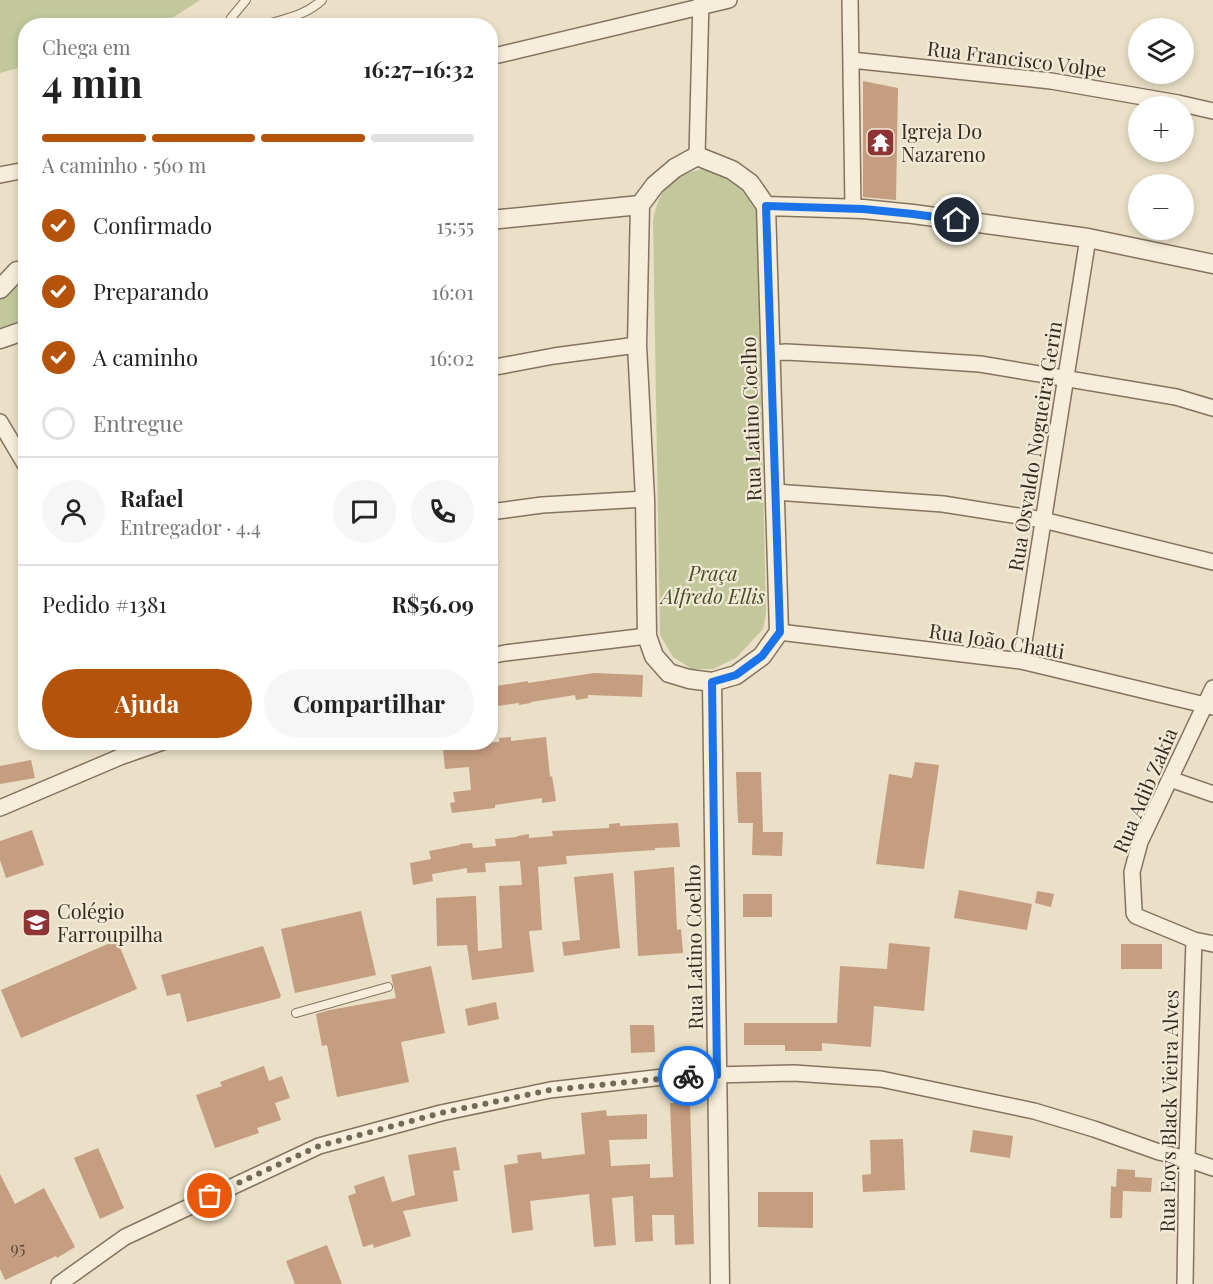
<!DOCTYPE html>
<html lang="pt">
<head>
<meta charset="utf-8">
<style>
	body { margin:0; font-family:"Playfair Display",serif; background:#f6f6f6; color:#222; height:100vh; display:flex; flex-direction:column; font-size:22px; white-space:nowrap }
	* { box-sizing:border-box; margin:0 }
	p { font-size:20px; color:#767676 }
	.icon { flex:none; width:33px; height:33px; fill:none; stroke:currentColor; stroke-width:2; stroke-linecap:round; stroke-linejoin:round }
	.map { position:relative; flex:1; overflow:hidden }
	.side { position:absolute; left:18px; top:18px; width:480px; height:732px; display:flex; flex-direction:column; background:#fff; border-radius:24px; box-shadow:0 3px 9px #0003 }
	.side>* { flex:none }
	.tools { position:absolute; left:1128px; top:18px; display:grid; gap:12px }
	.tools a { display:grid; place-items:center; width:66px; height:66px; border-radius:50%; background:#fff; box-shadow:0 3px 9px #0003; font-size:30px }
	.pin { position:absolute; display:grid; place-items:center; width:51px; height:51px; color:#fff; margin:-26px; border:3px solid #fff; border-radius:50%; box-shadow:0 2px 6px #0007 }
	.courier { position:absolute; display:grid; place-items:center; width:60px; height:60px; margin:-30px; border:4px solid #1a73e8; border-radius:50%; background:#fff; color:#222; box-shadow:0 2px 8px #0007 }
	.head em { font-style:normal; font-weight:700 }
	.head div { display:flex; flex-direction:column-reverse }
	.head { display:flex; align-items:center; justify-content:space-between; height:102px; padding:0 24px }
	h1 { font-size:39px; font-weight:700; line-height:45px }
	.bar { display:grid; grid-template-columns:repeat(4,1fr); gap:9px 6px; align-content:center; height:72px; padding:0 24px }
	.bar i { height:8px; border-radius:4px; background:#e0e0e0 }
	.bar .current { background:#b45309 }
	.bar p { grid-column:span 4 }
	.line { display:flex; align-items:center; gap:15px; padding:0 24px; border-top:2px solid #e0e0e0 }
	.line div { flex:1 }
	.round { display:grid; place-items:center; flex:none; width:63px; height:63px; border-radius:32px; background:#f6f6f6 }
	ol { padding:0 24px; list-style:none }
	li { display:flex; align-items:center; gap:18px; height:66px }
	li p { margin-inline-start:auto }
	li .icon { padding:6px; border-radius:50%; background:#b45309; color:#fff; stroke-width:4 }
	li:last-child { color:#767676 }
	li i { width:33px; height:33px; border:3px solid #e0e0e0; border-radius:50% }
	.button { display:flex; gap:12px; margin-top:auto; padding:12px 24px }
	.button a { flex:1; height:69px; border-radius:36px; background:#b45309; color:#fff; font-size:24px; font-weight:700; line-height:69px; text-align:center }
	.button a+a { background:#f6f6f6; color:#222 }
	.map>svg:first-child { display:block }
</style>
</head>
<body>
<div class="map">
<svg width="1213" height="1284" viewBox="0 0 1213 1284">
	<rect width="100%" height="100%" fill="#eae0c7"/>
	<path fill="#c2c89c" d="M0 0H200L174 17 139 25 26 26 25 66 0 73Z
		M705 168 721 169 750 194 757 212 766 614 763 629 736 658 713 669H692L673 657 660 635 653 222C655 206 661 191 673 180 681 174 695 171 705 168Z
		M17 273 25 280V328L0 337V292Z"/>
	<path fill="#c59d81" d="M863 81 898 88 896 200 863 197Z
		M594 673 643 675 642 697 588 695V698L576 700 575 695 531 702V703L519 705V703L490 707V687L528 681V683Z
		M511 737V741L546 737 550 777 552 776 556 801 542 803V798L495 805V808L452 813 450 803 455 802 453 792 471 790 469 767 445 769 443 749 477 747 476 742H499V738Z
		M31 760 35 778 0 784V766Z
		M915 762 939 765 924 869 876 864 889 774 912 778Z
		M736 772H761L763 832H783L782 856 752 855 753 823H738Z
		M620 823V826L678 823 680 847 655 848V850L566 856 567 864 538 867 542 930 529 931 534 972 472 980 467 945 437 946 436 898 476 896 478 951 502 948 499 886 522 885 520 861 485 863 486 872 467 873V868L432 874 433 881 413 885 410 863 431 859 429 851 460 845V844L472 843 473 848 496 846 495 839 517 837V836L529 834V838L553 836 552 831 609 828V824Z
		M32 830 44 865 6 878 0 860V841Z
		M674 867 677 930 681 929 683 953 638 956 634 871Z
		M613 873 620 948 564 956 562 942 580 940 574 877Z
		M959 890 1032 904 1027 930 954 918Z
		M1037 891 1054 894 1051 907 1035 903Z
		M743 894H772V917H743Z
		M361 911 376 975 295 993 281 929Z
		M117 940 137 989 21 1038 1 990Z
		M889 943 930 947 924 1011 874 1006 871 1047 822 1043V1051H785V1045H744V1023H837L840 966 887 969Z
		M1121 944H1162V969H1121Z
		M263 946 281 996 280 997V998L187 1022 180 993 167 996 161 975Z
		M431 966 445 1033 401 1042 409 1082 337 1097 327 1045 322 1046 316 1014 330 1010 396 998 391 975Z
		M496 1002 499 1019 468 1026 465 1009Z
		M630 1025H654L655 1052 631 1053Z
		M264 1066 269 1081 282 1076 290 1098 275 1103 281 1120 257 1128 259 1133 215 1148 196 1095 222 1086 220 1082Z
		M670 1103H690L694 1244 675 1245 674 1215H652L653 1241 635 1242 633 1196 612 1198 616 1245 594 1247 589 1194 530 1201 533 1230 512 1233 504 1165 518 1163 517 1155 541 1152 542 1159 585 1154 581 1113 606 1110 607 1116 647 1114V1139L609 1140 611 1166 650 1164V1178L673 1177Z
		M973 1130 1013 1136 1010 1158 970 1152Z
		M903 1139 905 1190 863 1192 862 1175 871 1174 870 1140Z
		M456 1147 460 1170 453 1171 458 1201 403 1211 411 1236 374 1248 373 1244 363 1247 348 1196 356 1193 354 1186 384 1176 392 1202 415 1195 408 1155Z
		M98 1148 124 1208 100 1219 74 1158Z
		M1117 1169 1135 1170V1177L1152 1178 1151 1192 1123 1191 1122 1218H1110L1111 1186 1116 1187Z
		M0 1174 15 1204 44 1188 75 1247 57 1258 56 1256 5 1280 0 1269Z
		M758 1192H813V1228L758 1227Z
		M327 1245 342 1284H295L286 1261Z"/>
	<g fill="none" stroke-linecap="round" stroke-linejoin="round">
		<defs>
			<path id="service" d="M228 26 231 18 246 0
				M261 26C283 19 305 16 322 0
				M296 1013 388 987"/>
			<path id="minor" d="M850 0 853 209
				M490 57 729 0
				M851 60 1051 81 1178 103 1213 111
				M697 156 701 0
				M0 175 26 170
				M771 353 786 352 860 356 980 364 1176 397 1213 408
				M490 368 554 356 637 345
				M0 422 26 466
				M775 492 943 504 1043 520 1213 562
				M490 512 542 505 645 499
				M779 632 1021 661 1213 707
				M490 656 505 653 647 636
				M1021 661 1088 238
				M1213 688 1140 842 1132 872 1134 910V913L1136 916 1194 940 1213 944
				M1170 779 1213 794
				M0 808 120 757 163 742
				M59 1284 125 1237 319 1146 441 1113 550 1090 672 1076 794 1073 881 1079 1034 1111 1094 1129 1159 1152 1187 1159 1213 1168
				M1185 1284 1187 1159 1194 940"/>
			<path id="tertiary" d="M697 156 732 170 750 183 766 206 779 632 762 656 736 675 712 682 689 679 669 673 654 656 647 636 645 499 637 345 640 205 655 185 675 168Z
				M766 206 863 209 913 214 1088 238 1213 264
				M490 220 640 205
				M0 289 17 271 26 278
				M0 339 26 330
				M712 682 720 1284"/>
		</defs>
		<use href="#service" stroke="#84735e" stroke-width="10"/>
		<use href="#minor" stroke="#84735e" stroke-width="18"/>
		<use href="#tertiary" stroke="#84735e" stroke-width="21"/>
		<use href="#service" stroke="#f6edda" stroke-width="8"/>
		<use href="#minor" stroke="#f6edda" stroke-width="15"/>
		<use href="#tertiary" stroke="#f6edda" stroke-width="18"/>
	</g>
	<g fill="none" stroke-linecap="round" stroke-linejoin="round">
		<path stroke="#756a5a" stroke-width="6" stroke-dasharray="0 10.8" d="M210 1196 319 1146 441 1113 550 1090 688 1076"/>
		<path stroke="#1a73e8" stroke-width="8" d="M688 1076 717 1075 712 682 736 675 762 656 780 632 766 206 863 209 913 214 957 220"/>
	</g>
	<defs>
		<symbol id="temple-square" viewBox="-11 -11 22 22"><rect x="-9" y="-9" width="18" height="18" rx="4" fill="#8e3434" stroke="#f2ead6"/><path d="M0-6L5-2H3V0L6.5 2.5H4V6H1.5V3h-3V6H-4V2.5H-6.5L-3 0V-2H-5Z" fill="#fff"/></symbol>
		<symbol id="school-square" viewBox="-11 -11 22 22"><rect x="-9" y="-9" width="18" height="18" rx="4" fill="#8e3434" stroke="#f2ead6"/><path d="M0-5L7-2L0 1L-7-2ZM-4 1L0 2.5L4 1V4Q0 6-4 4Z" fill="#fff"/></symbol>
	</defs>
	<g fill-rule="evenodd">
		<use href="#temple-square" x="864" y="126" width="33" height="33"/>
		<use href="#school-square" x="20" y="906" width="33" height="33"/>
	</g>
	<g text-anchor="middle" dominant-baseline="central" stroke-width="4.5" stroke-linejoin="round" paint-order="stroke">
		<g font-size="16" fill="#5a4838">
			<text x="18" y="1247">95</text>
		</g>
		<g font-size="20" fill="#362b20" stroke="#f2ead6">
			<text transform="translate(1017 58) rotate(7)">Rua Francisco Volpe</text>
			<text transform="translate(750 419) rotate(-92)">Rua Latino Coelho</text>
			<text transform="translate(1034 446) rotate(-81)">Rua Osvaldo Nogueira Gerin</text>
			<text transform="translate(997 640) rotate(9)">Rua João Chatti</text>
			<text transform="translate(1144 790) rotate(-67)">Rua Adib Zakia</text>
			<text transform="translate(693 947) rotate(-91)">Rua Latino Coelho</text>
			<text transform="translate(1168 1111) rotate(-89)">Rua Eoys Black Vieira Alves</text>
		</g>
		<g font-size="20" fill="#362b20" stroke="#f2ead6" text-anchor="start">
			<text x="901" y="130">Igreja Do<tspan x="901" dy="23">Nazareno</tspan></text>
			<text x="57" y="910">Colégio<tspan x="57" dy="23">Farroupilha</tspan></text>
		</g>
		<g font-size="20" font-style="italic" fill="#465029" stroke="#f2ead6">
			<text x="713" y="572">Praça<tspan x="713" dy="23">Alfredo Ellis</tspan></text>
		</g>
	</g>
</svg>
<div class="tools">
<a><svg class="icon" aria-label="layers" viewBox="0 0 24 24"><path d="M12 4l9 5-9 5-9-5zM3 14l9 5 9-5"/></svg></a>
<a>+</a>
<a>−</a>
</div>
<div class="pin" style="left:210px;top:1196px;background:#ea580c"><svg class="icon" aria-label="bag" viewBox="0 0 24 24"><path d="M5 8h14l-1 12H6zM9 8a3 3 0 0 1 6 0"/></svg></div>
<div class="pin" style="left:957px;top:220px;background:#1f2937"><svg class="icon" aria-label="home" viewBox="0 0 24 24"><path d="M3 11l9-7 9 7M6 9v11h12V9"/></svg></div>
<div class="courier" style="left:688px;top:1076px"><svg class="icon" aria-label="bike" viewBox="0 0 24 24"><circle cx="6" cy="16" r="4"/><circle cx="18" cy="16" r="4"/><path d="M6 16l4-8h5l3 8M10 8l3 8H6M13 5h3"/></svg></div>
<section class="side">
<div class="head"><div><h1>4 min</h1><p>Chega em</p></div><em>16:27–16:32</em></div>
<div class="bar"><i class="current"></i><i class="current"></i><i class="current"></i><i></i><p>A caminho · 560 m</p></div>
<ol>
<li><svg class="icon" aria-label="check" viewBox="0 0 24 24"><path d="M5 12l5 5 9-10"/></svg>Confirmado<p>15:55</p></li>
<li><svg class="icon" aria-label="check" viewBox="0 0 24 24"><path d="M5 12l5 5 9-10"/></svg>Preparando<p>16:01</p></li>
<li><svg class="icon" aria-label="check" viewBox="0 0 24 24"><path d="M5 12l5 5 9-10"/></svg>A caminho<p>16:02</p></li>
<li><i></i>Entregue</li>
</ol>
<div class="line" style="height:108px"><a class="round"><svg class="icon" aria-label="person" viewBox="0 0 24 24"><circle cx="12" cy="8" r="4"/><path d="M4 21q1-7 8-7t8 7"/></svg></a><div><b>Rafael</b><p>Entregador · 4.4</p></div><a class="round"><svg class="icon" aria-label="chat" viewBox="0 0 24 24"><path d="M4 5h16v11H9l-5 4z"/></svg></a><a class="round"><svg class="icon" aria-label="phone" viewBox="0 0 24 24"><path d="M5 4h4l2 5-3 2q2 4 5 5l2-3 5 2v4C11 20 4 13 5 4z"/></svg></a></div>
<div class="line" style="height:78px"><div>Pedido #1381</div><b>R$56.09</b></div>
<div class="button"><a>Ajuda</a><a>Compartilhar</a></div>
</section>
</div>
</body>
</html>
